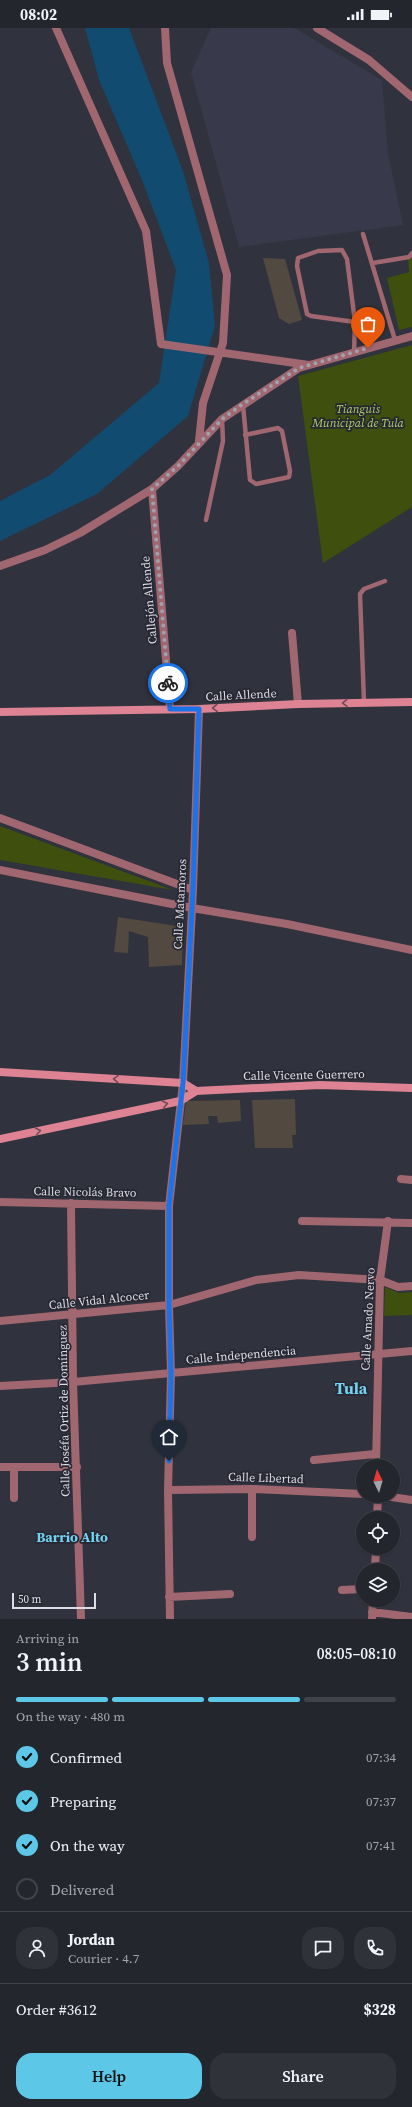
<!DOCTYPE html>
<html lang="en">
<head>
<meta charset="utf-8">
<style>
	body { margin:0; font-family:"Source Serif 4",serif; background:#30323a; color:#f1f3f6; height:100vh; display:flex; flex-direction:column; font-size:15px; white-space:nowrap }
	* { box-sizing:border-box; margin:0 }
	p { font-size:13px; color:#a3a5aa }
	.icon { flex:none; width:22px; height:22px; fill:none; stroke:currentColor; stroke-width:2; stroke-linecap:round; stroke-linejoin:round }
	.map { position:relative; height:1591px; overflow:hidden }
	.sheet { display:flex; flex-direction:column; background:#24262e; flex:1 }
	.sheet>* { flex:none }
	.needle { width:26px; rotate:355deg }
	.fabs { position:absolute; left:356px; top:1431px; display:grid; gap:8px }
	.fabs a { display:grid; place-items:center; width:44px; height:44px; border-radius:50%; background:#24262e; box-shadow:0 1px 3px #0004,0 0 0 1px #41434a; font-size:20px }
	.scale { position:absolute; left:12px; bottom:10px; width:84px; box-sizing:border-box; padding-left:4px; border:2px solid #dddde5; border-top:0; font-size:11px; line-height:14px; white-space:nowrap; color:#dddde5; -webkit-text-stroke:3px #272833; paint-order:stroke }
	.pin { position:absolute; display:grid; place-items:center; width:34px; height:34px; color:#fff; margin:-41px -17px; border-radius:50% 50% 50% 0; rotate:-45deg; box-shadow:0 0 4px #0007 }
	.pin .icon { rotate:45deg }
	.courier { position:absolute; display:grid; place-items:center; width:40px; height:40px; margin:-20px; border:3px solid #1a73e8; border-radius:50%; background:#fff; color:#222; box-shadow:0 1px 5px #0007 }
	.headline em { font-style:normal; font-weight:600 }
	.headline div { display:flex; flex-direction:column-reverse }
	.headline { display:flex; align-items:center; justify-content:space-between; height:68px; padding:0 16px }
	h1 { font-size:26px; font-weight:600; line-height:30px }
	.bar { display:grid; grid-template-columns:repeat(4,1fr); gap:6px 4px; align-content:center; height:48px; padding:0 16px }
	.bar i { height:5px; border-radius:3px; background:#41434a }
	.bar .current { background:#5dc7e8 }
	.bar p { grid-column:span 4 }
	.line { display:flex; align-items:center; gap:10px; padding:0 16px; border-top:1px solid #41434a }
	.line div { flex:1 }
	.round { display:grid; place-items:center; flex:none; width:42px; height:42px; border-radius:16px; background:#30323a }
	ol { padding:0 16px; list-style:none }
	li { display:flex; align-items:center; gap:12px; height:44px }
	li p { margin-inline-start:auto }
	li .icon { padding:4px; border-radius:50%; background:#5dc7e8; color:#111; stroke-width:4 }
	li:last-child { color:#a3a5aa }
	li i { width:22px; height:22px; border:2px solid #41434a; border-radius:50% }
	.button { display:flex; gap:8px; margin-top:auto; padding:8px 16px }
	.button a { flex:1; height:46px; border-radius:16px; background:#5dc7e8; color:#111; font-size:16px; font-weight:600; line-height:46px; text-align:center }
	.button a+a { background:#30323a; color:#f1f3f6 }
	.status { display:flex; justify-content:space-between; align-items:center; height:28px; padding:0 20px; background:#24262e; direction:ltr }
	.status svg { height:11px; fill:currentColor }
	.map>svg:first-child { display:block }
</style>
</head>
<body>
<div class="status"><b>08:02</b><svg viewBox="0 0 49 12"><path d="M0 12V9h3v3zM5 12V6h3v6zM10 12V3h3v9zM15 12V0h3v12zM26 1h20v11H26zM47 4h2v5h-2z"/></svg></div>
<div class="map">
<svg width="412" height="1591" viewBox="0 0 412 1591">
	<rect width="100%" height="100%" fill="#30323d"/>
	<path fill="#383a4b" d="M211 0H294L382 52 388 125 403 197 239 219 191 44Z"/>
	<path fill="#3e4f0e" d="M412 228V299L399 302 387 250 409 244 408 229Z
		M412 317V479L323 535 298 348Z
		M0 798 173 862 0 832Z
		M385 1259 399 1265 412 1264V1287L384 1288Z"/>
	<path fill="#114b6f" d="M85 0H129L183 143 209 235 215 298 188 388 97 466 0 513V473L50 447 159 355 176 242 142 152 99 52Z"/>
	<path fill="#524a40" d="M263 230 285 231 302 292 289 296 279 290Z
		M118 889 183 899 182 937 149 939 148 909 129 903 128 925 114 924Z
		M295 1071 296 1107H292L293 1120H255L252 1072Z
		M240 1072 241 1093 218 1095 217 1088H208L209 1096 183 1097 186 1073Z"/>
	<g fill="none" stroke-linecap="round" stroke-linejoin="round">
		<path stroke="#a06770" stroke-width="4.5" d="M363 206 395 312
			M373 235 409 229 412 225
			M354 324 355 294 347 231 342 222 318 223 298 230 297 238 307 286 311 288 355 294
			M243 377 250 452 256 456 289 449 290 443 282 403 278 400 245 407
			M206 492 223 413 222 391
			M364 674 360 566 364 561 385 553"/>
		<path stroke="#a06770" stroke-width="8" d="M56 0 146 203 161 316 309 337
			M165 0 167 35 227 247 223 315 203 375 199 413
			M317 0 369 32 412 69
			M152 461 170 681
			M0 538 45 522 80 505 152 461 178 438 222 391 299 340 412 308
			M292 605 298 676
			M0 790 193 862
			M0 842 192 880 287 896 412 922
			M401 1151 412 1152
			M0 1174 169 1178
			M71 1175 73 1354 81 1591
			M302 1193 412 1195
			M0 1293 169 1277 256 1252 299 1247 380 1252 398 1259 412 1258
			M0 1358 73 1354 412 1323
			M314 1432 375 1426
			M376 1438 380 1252 388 1193
			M0 1439H77
			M252 1461V1509
			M168 1462 252 1461 363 1466
			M385 1468 412 1472
			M14 1470V1440
			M377 1490 378 1468
			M375 1542 376 1520
			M342 1562 363 1561
			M169 1569 230 1566
			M372 1584 412 1589
			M170 1591 168 1462 171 1346 169 1277V1178L183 1055 193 862 199 681
			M372 1591 373 1572"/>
		<path stroke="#dd8393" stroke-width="8" d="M0 684 199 681 298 676 412 674
			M0 1044 183 1055 196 1063
			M0 1111 180 1073 196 1063 320 1057 412 1060"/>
	</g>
	<defs><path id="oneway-chevron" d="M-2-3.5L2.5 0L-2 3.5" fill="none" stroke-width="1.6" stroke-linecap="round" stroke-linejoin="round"/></defs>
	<g stroke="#704c59">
		<use href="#oneway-chevron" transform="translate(345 675) rotate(179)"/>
		<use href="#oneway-chevron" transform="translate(215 680) rotate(177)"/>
		<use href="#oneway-chevron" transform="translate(116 1051) rotate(-177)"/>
		<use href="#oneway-chevron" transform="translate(165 1076) rotate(-12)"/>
		<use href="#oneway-chevron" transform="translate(38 1103) rotate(-11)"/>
	</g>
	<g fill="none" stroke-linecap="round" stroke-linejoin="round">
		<path stroke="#a0a1aa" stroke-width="4" stroke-dasharray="0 7.2" d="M168 655 152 461 178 438 222 391 243 376 299 340 368 320"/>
		<path stroke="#1a73e8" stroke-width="5" d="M168 655 170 681H199L193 862 183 1055 169 1178V1277L171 1346 169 1433"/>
	</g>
	<g text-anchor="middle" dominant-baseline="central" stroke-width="3.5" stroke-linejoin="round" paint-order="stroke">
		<g font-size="12" font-style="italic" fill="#adce68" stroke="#272833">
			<text x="358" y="381">Tianguis<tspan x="358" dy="14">Municipal de Tula</tspan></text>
		</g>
		<g font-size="12" fill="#dddde5" stroke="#272833">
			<text transform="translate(149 572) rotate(-95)">Callejón Allende</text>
			<text transform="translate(241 667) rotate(-3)">Calle Allende</text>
			<text transform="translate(180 876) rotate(-87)">Calle Matamoros</text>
			<text transform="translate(304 1047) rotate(-1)">Calle Vicente Guerrero</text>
			<text transform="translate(85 1164) rotate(1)">Calle Nicolás Bravo</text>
			<text transform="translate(99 1272) rotate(-6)">Calle Vidal Alcocer</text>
			<text transform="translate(368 1291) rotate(-87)">Calle Amado Nervo</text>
			<text transform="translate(241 1327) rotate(-5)">Calle Independencia</text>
			<text transform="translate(64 1383) rotate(-91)">Calle Joséfa Ortiz de Domínguez</text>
			<text transform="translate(266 1450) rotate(2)">Calle Libertad</text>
		</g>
		<g font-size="14" font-weight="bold" fill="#73d2f1" stroke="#272833">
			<text x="72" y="1509">Barrio Alto</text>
		</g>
		<g font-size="16" font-weight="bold" fill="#73d2f1" stroke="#272833">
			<text x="351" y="1360">Tula</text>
		</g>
	</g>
</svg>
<div class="fabs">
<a><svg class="needle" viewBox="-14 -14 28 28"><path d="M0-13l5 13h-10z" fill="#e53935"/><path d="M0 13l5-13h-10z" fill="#a3a5aa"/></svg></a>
<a><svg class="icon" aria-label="locate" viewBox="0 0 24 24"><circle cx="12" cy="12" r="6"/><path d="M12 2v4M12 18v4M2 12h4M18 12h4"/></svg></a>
<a><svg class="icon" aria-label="layers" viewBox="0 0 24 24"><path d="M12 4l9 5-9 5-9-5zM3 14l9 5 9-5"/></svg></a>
</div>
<div class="scale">50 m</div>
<div class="pin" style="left:368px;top:320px;background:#ea580c"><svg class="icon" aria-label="bag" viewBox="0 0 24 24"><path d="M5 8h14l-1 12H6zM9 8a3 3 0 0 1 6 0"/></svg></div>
<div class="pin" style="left:169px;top:1433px;background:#1f2937"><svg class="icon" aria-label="home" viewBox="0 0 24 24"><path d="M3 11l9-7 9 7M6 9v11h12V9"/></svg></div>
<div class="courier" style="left:168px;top:655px"><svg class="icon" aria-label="bike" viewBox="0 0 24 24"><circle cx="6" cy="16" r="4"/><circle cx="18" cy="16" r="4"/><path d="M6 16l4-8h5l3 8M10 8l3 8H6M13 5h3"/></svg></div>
</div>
<section class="sheet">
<div class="headline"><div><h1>3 min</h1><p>Arriving in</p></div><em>08:05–08:10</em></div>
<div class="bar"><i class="current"></i><i class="current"></i><i class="current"></i><i></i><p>On the way · 480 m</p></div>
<ol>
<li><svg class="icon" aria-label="check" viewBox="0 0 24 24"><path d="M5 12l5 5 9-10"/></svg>Confirmed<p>07:34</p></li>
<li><svg class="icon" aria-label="check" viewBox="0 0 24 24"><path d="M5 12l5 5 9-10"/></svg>Preparing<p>07:37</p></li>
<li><svg class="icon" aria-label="check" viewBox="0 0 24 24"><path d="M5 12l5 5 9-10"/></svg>On the way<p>07:41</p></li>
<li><i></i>Delivered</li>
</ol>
<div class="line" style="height:72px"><a class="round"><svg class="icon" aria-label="person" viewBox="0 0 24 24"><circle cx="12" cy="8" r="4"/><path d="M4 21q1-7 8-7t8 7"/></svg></a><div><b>Jordan</b><p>Courier · 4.7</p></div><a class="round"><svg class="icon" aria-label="chat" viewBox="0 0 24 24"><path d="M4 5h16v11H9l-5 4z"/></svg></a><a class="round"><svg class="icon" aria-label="phone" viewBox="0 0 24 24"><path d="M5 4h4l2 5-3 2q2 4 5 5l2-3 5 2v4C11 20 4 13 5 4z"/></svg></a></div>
<div class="line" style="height:52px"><div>Order #3612</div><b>$328</b></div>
<div class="button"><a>Help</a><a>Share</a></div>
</section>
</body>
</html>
